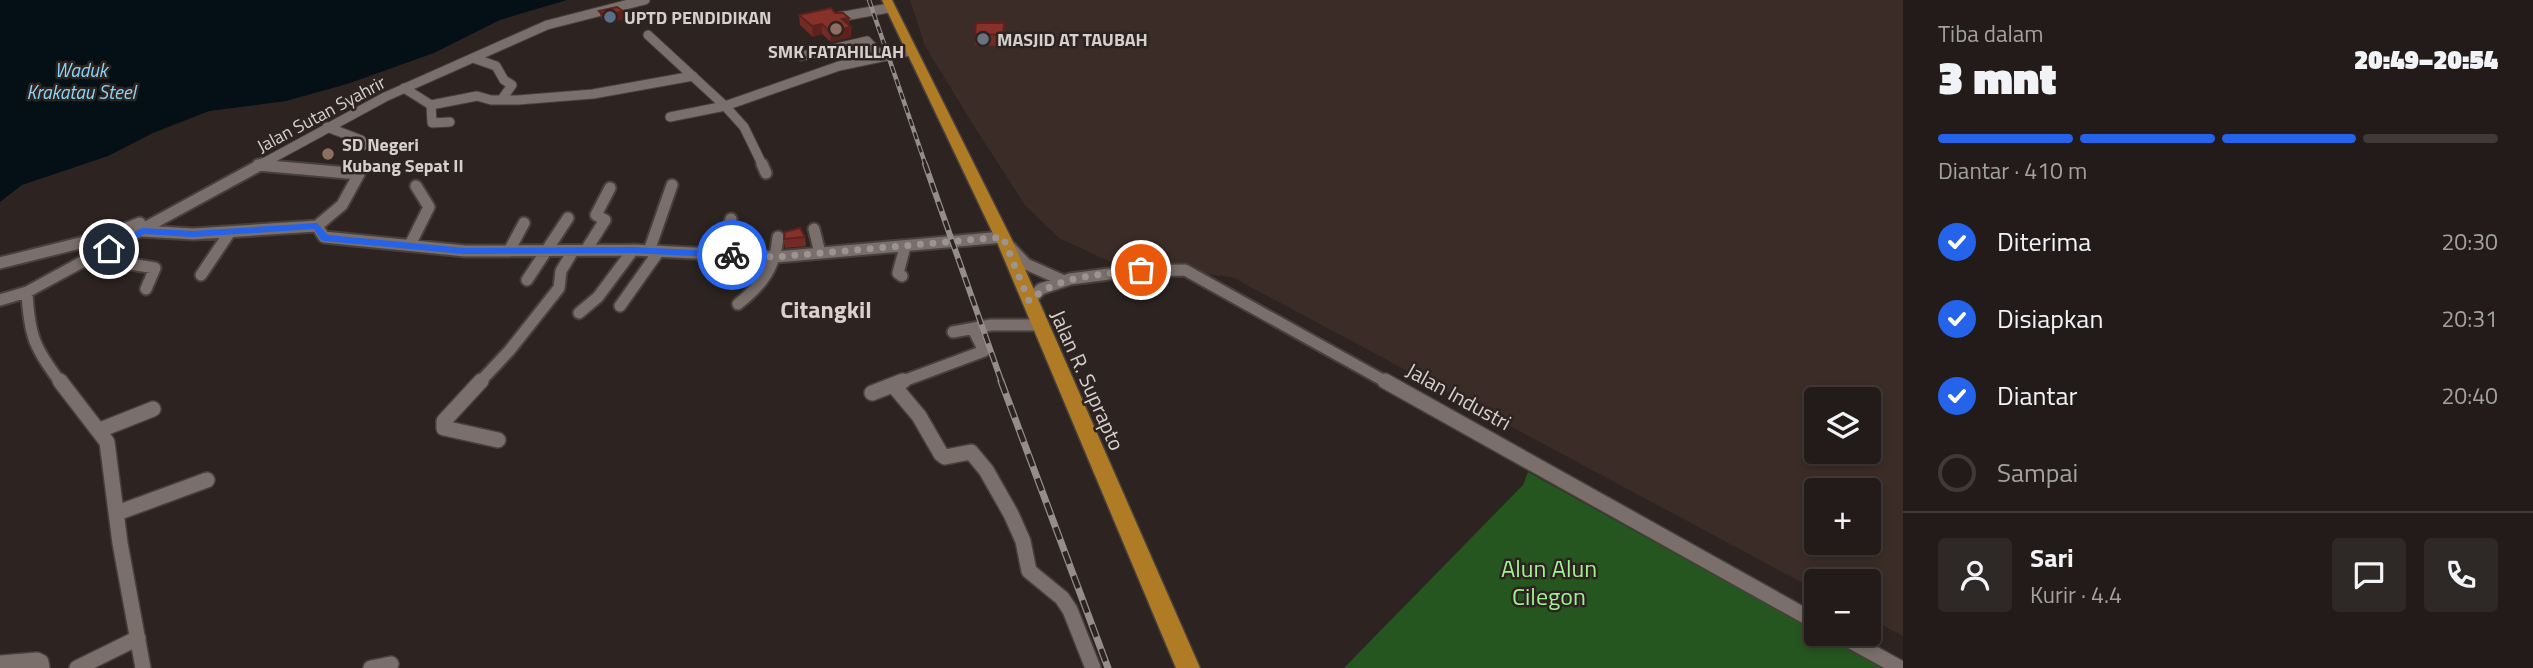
<!DOCTYPE html>
<html lang="id">
<head>
<meta charset="utf-8">
<style>
	body { margin:0; font-family:"Titillium Web",sans-serif; background:#2e2826; color:#f1f3f6; height:100vh; display:flex; flex-direction:column; font-size:26px; white-space:nowrap }
	* { box-sizing:border-box; margin:0 }
	p { font-size:23px; color:#a2a1a2 }
	.icon { flex:none; width:38px; height:38px; fill:none; stroke:currentColor; stroke-width:2; stroke-linecap:round; stroke-linejoin:round }
	.map { position:relative; flex:1; overflow:hidden }
	.panel { display:flex; flex-direction:column; background:#221b19; width:630px }
	.panel>* { flex:none }
	.fabs { position:absolute; left:1804px; top:387px; display:grid; gap:14px }
	.fabs a { display:grid; place-items:center; width:77px; height:77px; border-radius:7px; background:#221b19; box-shadow:0 4px 10px #0003,0 0 0 2px #3f3938; font-size:35px }
	.pin { position:absolute; display:grid; place-items:center; width:60px; height:60px; color:#fff; margin:-30px; border:4px solid #fff; border-radius:50%; box-shadow:0 2px 7px #0007 }
	.courier { position:absolute; display:grid; place-items:center; width:70px; height:70px; margin:-35px; border:5px solid #2563eb; border-radius:50%; background:#fff; color:#222; box-shadow:0 2px 9px #0007 }
	.summary em { font-style:normal; font-weight:800 }
	.summary div { display:flex; flex-direction:column-reverse }
	.summary { display:flex; align-items:center; justify-content:space-between; height:119px; padding:0 35px }
	h1 { font-size:46px; font-weight:800; line-height:52px }
	.bar { display:grid; grid-template-columns:repeat(4,1fr); gap:10px 7px; align-content:center; height:84px; padding:0 35px }
	.bar i { height:9px; border-radius:5px; background:#3f3938 }
	.bar .on { background:#2563eb }
	.bar p { grid-column:span 4 }
	.line { display:flex; align-items:center; gap:18px; padding:0 35px; border-top:2px solid #3f3938 }
	.line div { flex:1 }
	.round { display:grid; place-items:center; flex:none; width:74px; height:74px; border-radius:7px; background:#2e2826 }
	ol { padding:0 35px; list-style:none }
	li { display:flex; align-items:center; gap:21px; height:77px }
	li p { margin-inline-start:auto }
	li .icon { padding:7px; border-radius:50%; background:#2563eb; color:#fff; stroke-width:4 }
	li:last-child { color:#a2a1a2 }
	li i { width:38px; height:38px; border:4px solid #3f3938; border-radius:50% }
	main { display:flex; flex:1; min-height:0 }
	.map>svg:first-child { display:block }
</style>
</head>
<body>
<main>
<div class="map">
<svg width="1903" height="668" viewBox="0 0 1903 668">
	<rect width="100%" height="100%" fill="#2d2421"/>
	<path fill="#3b2c27" fill-rule="evenodd" d="M910 0H1903V636L1869 618V581H1816V590L1232 277 1115 264 1059 238 1025 205 974 126 925 46ZM1816 399H1869V452H1816ZM1816 490H1869V542H1816Z"/>
	<path fill="#26561f" d="M1528 472 1882 668H1344L1523 485Z"/>
	<path fill="#041016" d="M0 0H567L500 20 434 53 347 84 286 101 209 111 153 133 108 156 22 185 0 202Z"/>
	<g fill="none" stroke-linecap="round" stroke-linejoin="round">
		<defs>
			<path id="minor-far2" d="M839 17 889 8
				M648 35 725 106 670 117
				M802 56 867 41 881 56
				M473 58 496 66 504 80 512 85 502 99
				M404 88 431 105 432 123 450 122
				M431 105 477 96 491 100H518L593 94 693 76
				M725 106 839 66 910 51
				M725 106 744 127 763 166
				M327 127 361 140 365 145
				M258 165 268 166
				M258 166 385 97 547 25 645 0"/>
			<path id="minor-far1" d="M762 164 766 173
				M258 165 359 174 342 205 317 226
				M814 229 820 253
				M142 231 193 234 317 226 324 237 465 251 633 250 776 257 1003 237
				M410 245 429 207 416 186
				M1010 247 1026 264 1064 281
				M586 250 605 220 596 215 610 188
				M509 251 524 223
				M649 251 672 185
				M720 255 731 219
				M93 258 155 268 146 289
				M0 263 104 237 140 223
				M201 275 230 232
				M902 276 898 273 905 247
				M527 280 568 218
				M27 292C29 336 35 349 61 383
				M0 300 27 292 262 164
				M1029 301 1041 289 1070 279 1132 271 1185 270 1388 383
				M738 304C762 285 775 268 778 237
				M620 306 659 251
				M579 313 598 297 633 250
				M953 332 991 325H1039
				M479 383 509 351 559 288 561 271 573 251
				M898 383 984 351 973 329"/>
			<path id="minor" d="M60 381 107 442 120 543 143 668
				M481 381 444 421V428L498 440
				M1385 381 1816 622
				M893 385 919 416 941 454 945 457 971 452 986 470 1011 514 1023 541 1029 571 1062 598 1070 610 1093 668
				M872 393 903 381
				M100 430 153 409
				M117 513 207 480
				M1838 634 1900 668
				M0 663 37 660 41 662 42 668
				M77 668 138 638
				M371 668 391 664"/>
			<path id="highway" d="M882 0H892L1013 242 1200 668H1176L997 242Z"/>
		</defs>
		<use href="#minor-far2" stroke="#47403d" stroke-width="11"/>
		<use href="#minor-far1" stroke="#47403d" stroke-width="15"/>
		<use href="#minor" stroke="#47403d" stroke-width="18"/>
		<use href="#highway" stroke="#47403d" stroke-width="3"/>
		<use href="#minor-far2" stroke="#7a6f6b" stroke-width="9"/>
		<use href="#minor-far1" stroke="#7a6f6b" stroke-width="11"/>
		<use href="#minor" stroke="#7a6f6b" stroke-width="15"/>
		<use href="#highway" fill="#af7b24" fill-rule="evenodd"/>
		<defs>
			<path id="rail-far2" d="M869 0 926 166"/>
			<path id="rail-far1" d="M925 164 1002 383"/>
			<path id="rail" d="M1001 381 1108 668"/>
		</defs>
		<use href="#rail-far2" stroke="#948d8a" stroke-width="4.5"/>
		<use href="#rail-far1" stroke="#948d8a" stroke-width="6"/>
		<use href="#rail" stroke="#948d8a" stroke-width="7"/>
		<use href="#rail-far2" stroke="#2d2421" stroke-width="2.5" stroke-dasharray="7" stroke-linecap="butt"/>
		<use href="#rail-far1" stroke="#2d2421" stroke-width="3.5" stroke-dasharray="10" stroke-linecap="butt"/>
		<use href="#rail" stroke="#2d2421" stroke-width="4.5" stroke-dasharray="13" stroke-linecap="butt"/>
	</g>
	<path fill="#742a25" d="M599 11H623L624 19 607 23 601 18Z
		M835 13 851 27V37L831 42 822 34 813 37 800 25 799 15Z
		M1004 23 1003 46 975 45V34Z
		M805 237 806 246 785 248 784 239Z"/>
	<path fill="#5e221e" d="M623 11 624 19 607 23 605 16Z
		M849 18 851 37 831 42 830 32 842 19Z
		M822 24V34L813 37 812 26Z"/>
	<path fill="#87312b" stroke="#5e221e" stroke-width="2" d="M617 7 623 11 605 16 599 11Z
		M831 8 835 13H843L849 18 842 19 851 27 830 32 822 24 812 26 799 15Z
		M976 23H1004L1003 35 975 34Z
		M800 228 805 237 784 239 785 232Z"/>
	<path fill="#2563eb" d="M317 223 328 235 464 248 633 247 732 252 737 255 732 258 633 253 464 254 324 241 321 240 314 229 193 237 144 234 112 251 104 249 142 228 193 231Z"/>
	<g fill="none" stroke-linecap="round" stroke-linejoin="round">
		<path stroke="#9b9491" stroke-width="7" stroke-dasharray="0 12.6" d="M732 255 776 257 1003 237 1029 301C1058 274 1104 275 1141 270"/>
	</g>
	<circle fill="#5c6f8a" stroke="#2d2421" stroke-width="2.5" cx="610" cy="17" r="7"/>
	<g fill="#8d6e63" stroke="#2d2421" stroke-width="2.5">
		<circle cx="836" cy="29" r="7"/>
		<circle cx="328" cy="154" r="7"/>
	</g>
	<circle fill="#6b7280" stroke="#2d2421" stroke-width="2.5" cx="983" cy="39" r="7"/>
	<g text-anchor="middle" dominant-baseline="central" stroke-width="5" stroke-linejoin="round" paint-order="stroke">
		<g font-size="18" font-weight="bold" fill="#d6d0cd" stroke="#2d2421" text-anchor="start">
			<text x="624" y="17">UPTD PENDIDIKAN</text>
			<text x="997" y="39">MASJID AT TAUBAH</text>
			<text x="836" y="51" text-anchor="middle">SMK FATAHILLAH</text>
			<text x="342" y="144">SD Negeri<tspan x="342" dy="21">Kubang Sepat II</tspan></text>
		</g>
		<g font-size="18" fill="#d6d0cd" stroke="#2d2421">
			<text transform="translate(321 114) rotate(-28)">Jalan Sutan Syahrir</text>
		</g>
		<g font-size="19" font-style="italic" fill="#89d6f9" stroke="#2d2421">
			<text x="81" y="69">Waduk<tspan x="81" dy="22">Krakatau Steel</tspan></text>
		</g>
		<g font-size="21" fill="#d6d0cd" stroke="#2d2421">
			<text transform="translate(1088 380) rotate(66)">Jalan R. Suprapto</text>
			<text transform="translate(1459 396) rotate(29)">Jalan Industri</text>
		</g>
		<g font-size="24" font-weight="bold" fill="#ddd0cc" stroke="#2d2421">
			<text x="826" y="309">Citangkil</text>
		</g>
		<g font-size="24" fill="#9ff192" stroke="#2d2421">
			<text x="1549" y="568">Alun Alun<tspan x="1549" dy="28">Cilegon</tspan></text>
		</g>
	</g>
</svg>
<div class="fabs">
<a><svg class="icon" aria-label="layers" viewBox="0 0 24 24"><path d="M12 4l9 5-9 5-9-5zM3 14l9 5 9-5"/></svg></a>
<a>+</a>
<a>−</a>
</div>
<div class="pin" style="left:1141px;top:270px;background:#ea580c"><svg class="icon" aria-label="bag" viewBox="0 0 24 24"><path d="M5 8h14l-1 12H6zM9 8a3 3 0 0 1 6 0"/></svg></div>
<div class="pin" style="left:109px;top:249px;background:#1f2937"><svg class="icon" aria-label="home" viewBox="0 0 24 24"><path d="M3 11l9-7 9 7M6 9v11h12V9"/></svg></div>
<div class="courier" style="left:732px;top:255px"><svg class="icon" aria-label="bike" viewBox="0 0 24 24"><circle cx="6" cy="16" r="4"/><circle cx="18" cy="16" r="4"/><path d="M6 16l4-8h5l3 8M10 8l3 8H6M13 5h3"/></svg></div>
</div>
<section class="panel">
<div class="summary"><div><h1>3 mnt</h1><p>Tiba dalam</p></div><em>20:49–20:54</em></div>
<div class="bar"><i class="on"></i><i class="on"></i><i class="on"></i><i></i><p>Diantar · 410 m</p></div>
<ol>
<li><svg class="icon" aria-label="check" viewBox="0 0 24 24"><path d="M5 12l5 5 9-10"/></svg>Diterima<p>20:30</p></li>
<li><svg class="icon" aria-label="check" viewBox="0 0 24 24"><path d="M5 12l5 5 9-10"/></svg>Disiapkan<p>20:31</p></li>
<li><svg class="icon" aria-label="check" viewBox="0 0 24 24"><path d="M5 12l5 5 9-10"/></svg>Diantar<p>20:40</p></li>
<li><i></i>Sampai</li>
</ol>
<div class="line" style="height:126px"><a class="round"><svg class="icon" aria-label="person" viewBox="0 0 24 24"><circle cx="12" cy="8" r="4"/><path d="M4 21q1-7 8-7t8 7"/></svg></a><div><b>Sari</b><p>Kurir · 4.4</p></div><a class="round"><svg class="icon" aria-label="chat" viewBox="0 0 24 24"><path d="M4 5h16v11H9l-5 4z"/></svg></a><a class="round"><svg class="icon" aria-label="phone" viewBox="0 0 24 24"><path d="M5 4h4l2 5-3 2q2 4 5 5l2-3 5 2v4C11 20 4 13 5 4z"/></svg></a></div>
</section>
</main>
</body>
</html>
